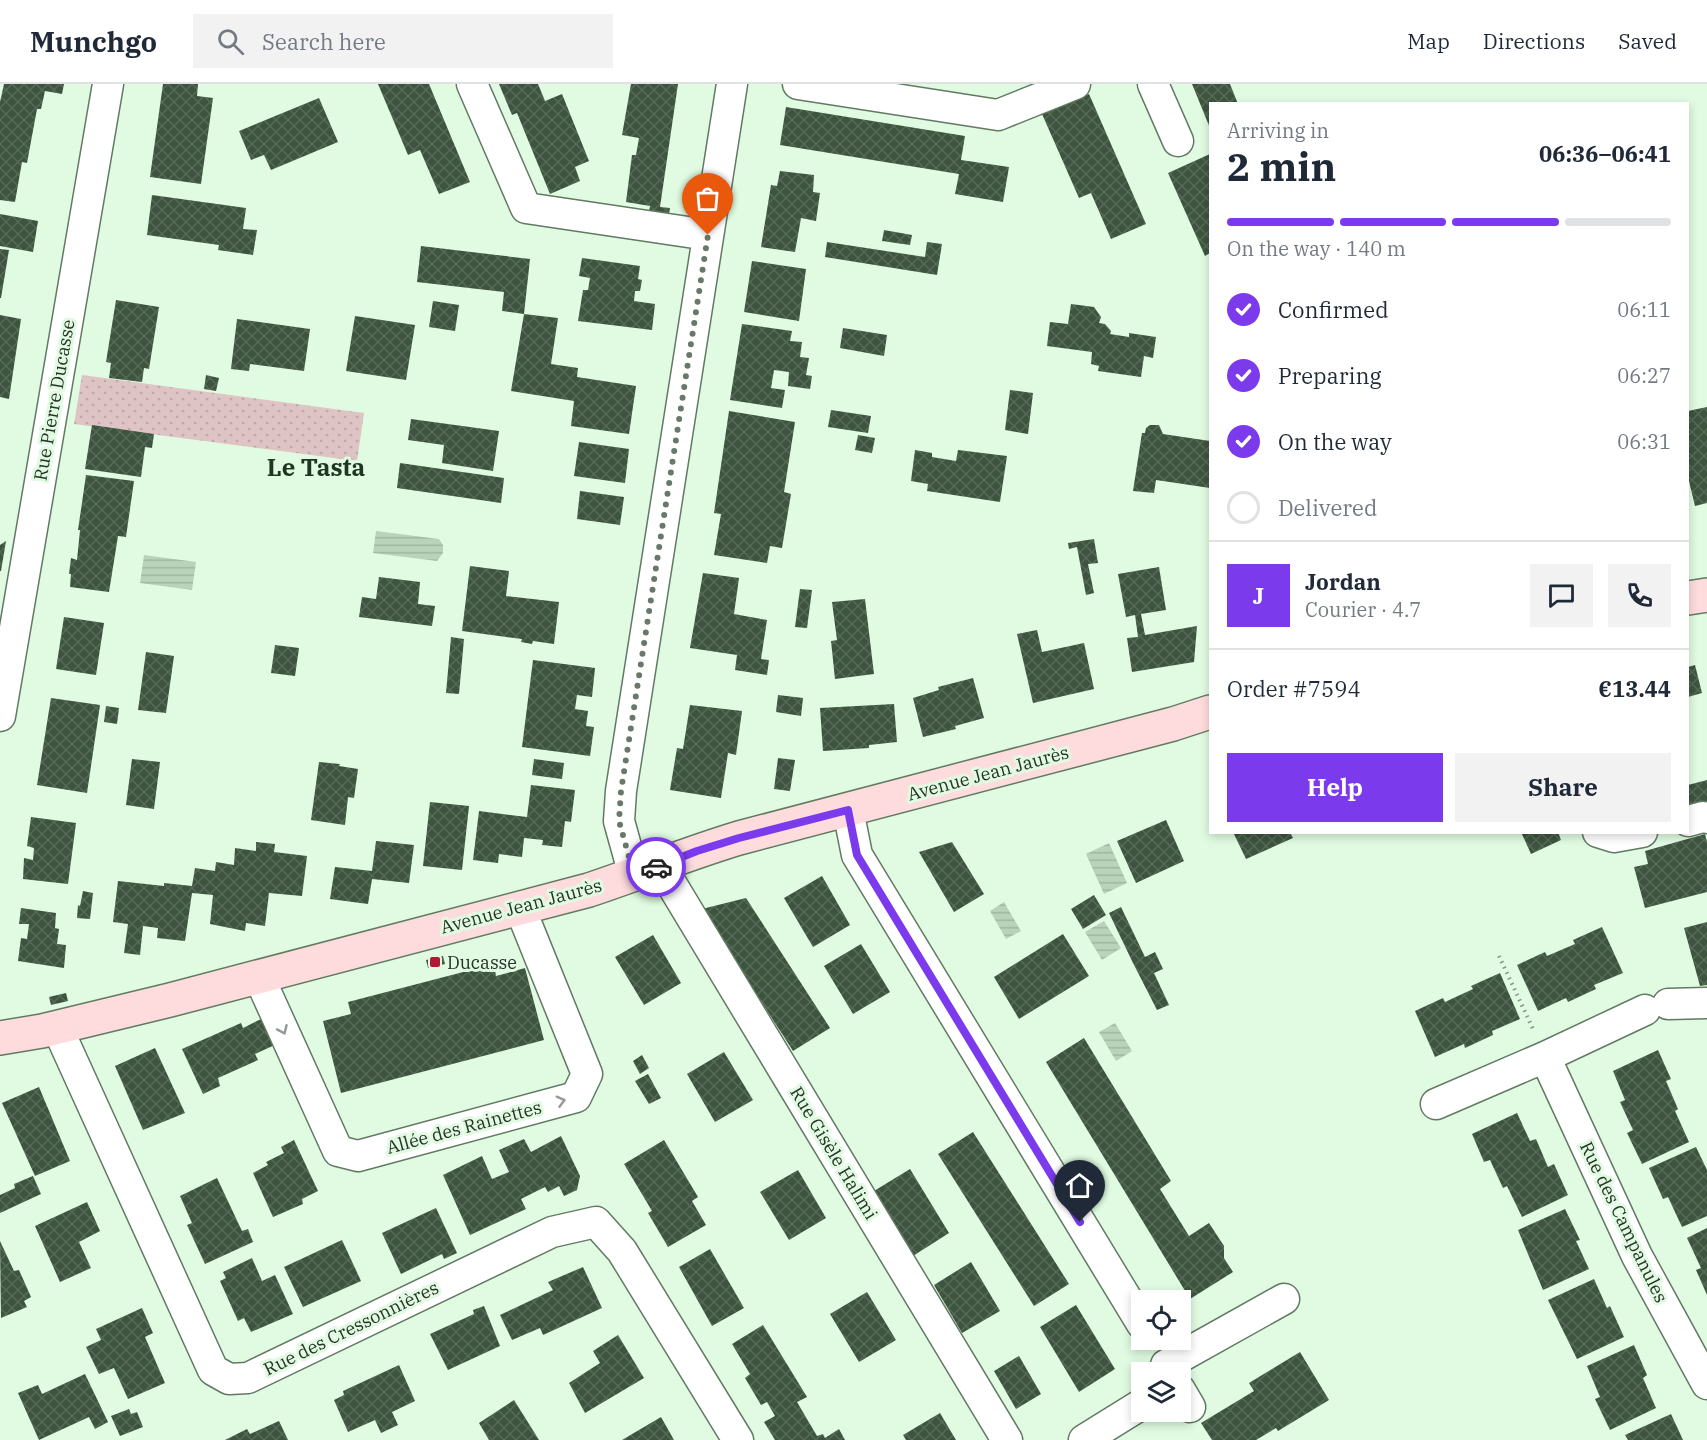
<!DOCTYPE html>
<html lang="en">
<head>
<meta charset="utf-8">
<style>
	body { margin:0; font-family:"IBM Plex Serif",serif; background:#f2f2f3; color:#1f2937; height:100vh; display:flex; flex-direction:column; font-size:22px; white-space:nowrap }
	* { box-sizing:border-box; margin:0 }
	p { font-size:20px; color:#747a83 }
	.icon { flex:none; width:33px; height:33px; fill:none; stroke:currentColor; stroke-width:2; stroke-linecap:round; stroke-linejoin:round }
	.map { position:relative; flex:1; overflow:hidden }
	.drawer { position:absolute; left:1209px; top:18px; width:480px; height:732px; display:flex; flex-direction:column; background:#fff; border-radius:0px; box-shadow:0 3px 9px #0003 }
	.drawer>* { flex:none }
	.buttons { position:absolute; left:1131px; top:1206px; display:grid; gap:12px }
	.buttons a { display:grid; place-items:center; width:60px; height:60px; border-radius:0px; background:#fff; box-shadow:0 3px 9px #0003; font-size:30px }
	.pin { position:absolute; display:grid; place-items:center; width:51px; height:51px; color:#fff; margin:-62px -26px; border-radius:50% 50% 50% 0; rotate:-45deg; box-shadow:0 0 6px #0007 }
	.pin .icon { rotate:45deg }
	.courier { position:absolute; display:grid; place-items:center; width:60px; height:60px; margin:-30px; border:4px solid #7c3aed; border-radius:50%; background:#fff; color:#222; box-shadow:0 2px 8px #0007 }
	.overview em { font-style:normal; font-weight:700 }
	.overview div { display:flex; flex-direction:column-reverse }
	.overview { display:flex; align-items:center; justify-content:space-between; height:102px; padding:0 18px }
	h1 { font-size:39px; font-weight:700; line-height:45px }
	.bar { display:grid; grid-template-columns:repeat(4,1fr); gap:9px 6px; align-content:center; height:72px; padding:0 18px }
	.bar i { height:8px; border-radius:4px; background:#e0e1e3 }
	.bar .active { background:#7c3aed }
	.bar p { grid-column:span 4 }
	.line { display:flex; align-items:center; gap:15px; padding:0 18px; border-top:2px solid #e0e1e3 }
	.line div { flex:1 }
	.round { display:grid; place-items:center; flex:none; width:63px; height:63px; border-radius:0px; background:#f2f2f3 }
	ol { padding:0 18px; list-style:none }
	li { display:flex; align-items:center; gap:18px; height:66px }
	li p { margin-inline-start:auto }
	li .icon { padding:6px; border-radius:50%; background:#7c3aed; color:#fff; stroke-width:4 }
	li:last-child { color:#747a83 }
	li i { width:33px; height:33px; border:3px solid #e0e1e3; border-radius:50% }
	.action { display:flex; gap:12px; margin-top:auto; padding:12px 18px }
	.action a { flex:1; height:69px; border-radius:0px; background:#7c3aed; color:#fff; font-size:24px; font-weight:700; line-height:69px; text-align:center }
	.action a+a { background:#f2f2f3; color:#1f2937 }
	header { display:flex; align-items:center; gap:36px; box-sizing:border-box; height:84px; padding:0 30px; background:#fff; border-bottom:2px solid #e0e1e3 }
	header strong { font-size:28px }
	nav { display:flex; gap:33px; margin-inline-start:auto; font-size:21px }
	.search { width:420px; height:54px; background:#f2f2f3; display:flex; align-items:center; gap:15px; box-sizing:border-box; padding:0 21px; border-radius:0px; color:#747a83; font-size:22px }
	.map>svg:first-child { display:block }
</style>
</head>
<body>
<header>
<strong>Munchgo</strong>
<div class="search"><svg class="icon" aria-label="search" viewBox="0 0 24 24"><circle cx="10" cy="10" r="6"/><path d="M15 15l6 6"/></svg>Search here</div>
<nav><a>Map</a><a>Directions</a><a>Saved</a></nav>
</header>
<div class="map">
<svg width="1707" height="1356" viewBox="0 0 1707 1356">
	<defs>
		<pattern id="grass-dots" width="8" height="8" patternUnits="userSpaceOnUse" patternTransform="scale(1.5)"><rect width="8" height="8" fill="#dec4c4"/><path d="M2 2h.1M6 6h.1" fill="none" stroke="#bea9a8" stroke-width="1.8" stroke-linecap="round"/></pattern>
		<pattern id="water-rules" width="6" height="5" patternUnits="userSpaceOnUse" patternTransform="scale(1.5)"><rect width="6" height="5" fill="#b9d3ba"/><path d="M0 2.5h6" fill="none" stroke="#9fb6a0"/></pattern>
		<pattern id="building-cross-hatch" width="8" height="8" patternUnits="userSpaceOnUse" patternTransform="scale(1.5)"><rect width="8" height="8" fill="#3d543e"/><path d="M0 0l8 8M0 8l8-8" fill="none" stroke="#576a58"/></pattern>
	</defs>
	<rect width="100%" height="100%" fill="#e0fbe1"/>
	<path fill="url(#grass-dots)" d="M82 291 364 329 357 377 74 340Z"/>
	<path fill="url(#water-rules)" d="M376 447 439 455 443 461V469L437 477 373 469Z
		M144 471 196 478 192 506 140 499Z
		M1109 759 1127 799 1104 810 1086 770Z
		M1004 818 1021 847 1006 855 990 827Z
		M1104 837 1121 864 1102 876 1085 848Z
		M1115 939 1132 967 1116 977 1099 948Z"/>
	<path fill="url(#building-cross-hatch)" d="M4 0H64L62 10 45 7 41 25H37L27 79 22 78 15 118 0 116V18Z
		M163 0H198L197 12 213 14 201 100 150 93Z
		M378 0H429L470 98 439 110 420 66 408 71Z
		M499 0H538L545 17 562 10 589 77 575 83 580 97 550 110 517 29 512 31Z
		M631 0H678L660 123 670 124 668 136 648 133 650 122 626 118 632 71H636L639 54 622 51Z
		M1192 0H1230L1238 20H1210V44Z
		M1089 10 1146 140 1111 155 1091 109 1079 114 1042 30Z
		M319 14 338 58 271 86 264 71 251 76 239 47Z
		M786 23 965 52 961 76 1009 83 1003 118 955 110 959 90 780 61Z
		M1210 70V169L1205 172 1168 89Z
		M780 87 814 91 813 108 820 109 816 137 801 134 795 168 761 163 771 101 777 102Z
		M152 111 246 124 243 145 257 146 253 171 218 166 219 161 147 151Z
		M0 130 38 137 33 168 0 162Z
		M884 146 912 151 910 161 882 157Z
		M827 158 925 173 927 158 942 160 937 191 825 173Z
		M421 162 530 175 524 230 502 227 504 208 417 198Z
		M0 165 9 166 1 214H0Z
		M582 174 640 182 638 195 642 196 640 207H635L634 217 655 220 652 246 578 237 583 206H588L590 194 579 192Z
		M752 177 806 185 799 237 744 228Z
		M116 216 159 223 149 285 144 284 142 298 109 294 111 279 106 278Z
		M433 217 459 221 455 247 429 243Z
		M1071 220 1094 223 1101 233 1099 239 1105 240 1111 247 1110 250 1129 253V249L1156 253 1153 274 1144 272 1141 293 1098 287 1099 282 1091 280 1092 268 1047 262 1050 238 1068 240Z
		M524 230 558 234 551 280 578 284 577 293 636 302 629 350 571 342 574 317 511 307Z
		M0 231 21 235 9 315 0 313Z
		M355 232 415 241 406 296 346 287Z
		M237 235 310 245 304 287 250 280 249 287 231 285Z
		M742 240 792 247 790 257 802 258 800 273 809 274 806 291 812 292 810 305 788 302 789 288 774 286 771 304 785 306 782 324 730 316Z
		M843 244 887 251 884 272 840 264Z
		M206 291 219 294 216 307 204 305Z
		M1010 306 1033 309 1028 350 1005 346Z
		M1707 323V419L1695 422 1688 393V327Z
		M831 326 871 332 868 349 828 343Z
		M729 327 795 338 784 408 791 410 782 464 770 462 767 479 714 471 721 430 714 429Z
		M411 335 499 347 493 387 442 379 444 361 408 356Z
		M92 341 154 350 152 364 145 363 141 393 85 385Z
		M1150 341H1159L1163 350 1210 357V404L1156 396 1154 409 1133 407 1142 349H1145L1146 344Z
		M858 351 875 354 872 369 855 366Z
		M579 358 629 365 625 399 574 392Z
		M915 366 932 369V373L956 377 958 366 1007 372 1000 418 927 407 928 400 911 397Z
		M400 379 504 394 501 419 397 404Z
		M86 391 134 397 126 453 118 452 109 508 70 503 71 490H69L71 474 77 476 80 446H78Z
		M580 407 624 413 620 441 577 435Z
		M1094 455 1098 479 1088 480 1094 509 1086 511 1077 463 1069 465 1068 459Z
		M6 457 1 487H0V461Z
		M470 482 509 487 506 512 559 518 554 560 533 557 532 560 521 558 522 555 462 547Z
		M1159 483 1166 526 1141 530 1145 551 1197 542 1194 578 1132 588 1127 554 1138 553 1135 531 1126 533 1118 490Z
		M703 489 739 494 734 530 767 536 761 575 769 576 767 591 735 586 737 571 690 564Z
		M379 493 420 498 418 520 435 522 432 542 359 533 362 513 376 515Z
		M800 505 812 506 807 544 795 543Z
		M865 515 874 590 835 595 831 557 837 556 832 518Z
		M64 533 104 539 96 591 56 585Z
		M1037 546 1042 568 1084 559 1094 605 1033 619 1017 550Z
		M451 553 464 555 459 610 446 609Z
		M275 561 299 564 295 592 271 589Z
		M146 568 174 572 166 629 138 626Z
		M533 576 595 584 592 613 577 611 575 625 588 627 586 642 594 643 590 672 522 663Z
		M1695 581 1702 609 1688 613V583Z
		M973 594 984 634 955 642 956 645 923 653 913 614 939 606 938 603Z
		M778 611 803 614 801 632 776 628Z
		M51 614 100 621 87 709 37 701Z
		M894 620 897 658 869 661V664L823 667 820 624Z
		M690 621 742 627 736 671 728 669 721 714 670 706 677 664 683 665Z
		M106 622 119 624 117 640 104 638Z
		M778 674 795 676 790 707 774 705Z
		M132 675 160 678 154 725 126 721Z
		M534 675 564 679 562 695 532 691Z
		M319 678 340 680 339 682 358 685 354 714 348 713 345 741 311 736Z
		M1707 696V718L1688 723V701Z
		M531 701 575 706 571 738 565 737 562 763 542 761 543 756 524 754 522 773 499 770 498 779 473 776 479 727 527 733Z
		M430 718 469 722 462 786 423 782Z
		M31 733 76 739 68 800 23 795 24 774 33 776 34 764 27 762Z
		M1166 736 1184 777 1136 799 1117 757Z
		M1233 748H1290L1293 754 1246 775Z
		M1521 748H1558L1561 756 1531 770Z
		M1705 750 1707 758V808L1645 824 1634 783 1648 780 1645 767Z
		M376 757 414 761 409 799 372 795 368 820 330 815 335 783 372 787Z
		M256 758 275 760 274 768 307 772 302 812 269 809 265 842 246 839 245 847 210 840 213 811 192 809 185 857 157 854 158 844 143 842 140 871 124 869 128 840 113 838 118 797 164 802V799L192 802 195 784 215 787 216 778 234 781 235 764 256 767Z
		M952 758 984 810 954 828 919 768Z
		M822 792 850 841 813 863 784 814Z
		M83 807 93 809 90 835 77 834 78 821 80 822Z
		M1094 811 1106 831 1083 845 1071 825Z
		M746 814 830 944 793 967 702 825Z
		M1121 823 1145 873 1155 868 1163 885 1154 889 1169 921 1157 926 1133 879 1109 829Z
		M21 824 56 829 55 844 59 845 57 860 66 861 64 884 18 877 21 854 27 855 29 840H19Z
		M1707 838V901L1700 902 1684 844Z
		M1602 843 1623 889 1594 901 1596 905 1568 918 1566 914 1538 927 1517 881 1545 868 1547 872 1575 860 1573 856Z
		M1063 850 1089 892 1019 935 994 893Z
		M653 851 681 899 644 921 615 873Z
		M861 860 890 908 853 930 824 882Z
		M443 872 445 880 428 884 426 876Z
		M494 880 496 892 525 884 544 956 341 1009 323 937 351 930 348 918Z
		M1500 889 1520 935 1492 947 1493 951 1465 964 1464 960 1435 973 1415 927 1443 914 1445 918 1473 905 1471 902Z
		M66 909 68 917 51 921 49 913Z
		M265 933 277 960 255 970 258 976 218 994 220 1002 203 1010 182 965 241 939 243 944Z
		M1084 954 1171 1097 1160 1105 1189 1152 1209 1139 1224 1162V1174L1233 1188 1190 1215 1046 978Z
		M155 964 185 1029 143 1046 115 982Z
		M1658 966 1671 995 1666 997 1678 1025 1675 1027 1689 1058 1642 1080 1627 1049 1633 1046 1620 1018 1625 1016 1613 987Z
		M724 968 753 1016 715 1038 687 990Z
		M642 971 649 984 640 990 633 977Z
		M648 990 661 1014 649 1020 635 997Z
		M39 1003 70 1077 35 1092 2 1019Z
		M1517 1029 1530 1057 1536 1055 1548 1083 1554 1080 1568 1111 1522 1133 1507 1102 1503 1104 1490 1076 1484 1078 1472 1050Z
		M973 1048 1069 1200 1034 1222 938 1070Z
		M561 1052 580 1092 577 1106 564 1112 559 1102 548 1108 545 1103 521 1115 526 1125 470 1151 443 1091 482 1072 492 1095 509 1088 499 1066 524 1055 531 1068Z
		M294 1056 318 1107 302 1115 303 1120 273 1133 253 1089 268 1081 266 1078 284 1069 281 1063Z
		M664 1056 698 1113 692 1117 706 1141 668 1163 648 1129 652 1127 624 1080Z
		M1696 1063 1707 1086V1132L1682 1143 1668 1113 1663 1115 1649 1084Z
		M910 1085 949 1149 913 1172 874 1107Z
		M798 1086 826 1134 789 1156 760 1108Z
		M33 1092 41 1110 0 1129V1111L15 1104 14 1100Z
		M217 1094 242 1147 248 1145 253 1158 205 1180 187 1141 192 1139 180 1112Z
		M87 1118 100 1147 79 1158 91 1184 60 1198 35 1142Z
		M436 1124 457 1169 444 1175 442 1170 401 1190 382 1149Z
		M1565 1125 1580 1156 1576 1157 1589 1185 1543 1206 1518 1146Z
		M1707 1144V1211L1696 1186 1701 1184 1687 1154Z
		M342 1156 361 1197 303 1223 284 1183Z
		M0 1157 14 1187 19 1186 31 1213 24 1217 27 1223 1 1234Z
		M710 1165 744 1224 712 1242 679 1183Z
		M252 1174 262 1197 275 1191 293 1230 251 1248 244 1234 238 1237 220 1197 226 1194 223 1188Z
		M971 1178 1000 1227 962 1249 934 1201Z
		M583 1183 602 1224 543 1251 540 1244 512 1256 500 1231 553 1206 548 1198Z
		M1594 1195 1607 1224 1610 1222 1624 1253 1577 1275 1548 1216Z
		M867 1208 896 1256 859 1278 830 1230Z
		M1076 1221 1115 1285 1079 1308 1040 1243Z
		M484 1222 500 1262 448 1286 430 1250 474 1230 473 1226Z
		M142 1224 153 1249 145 1253 165 1299 128 1315 114 1284 99 1290 86 1263 101 1256 96 1245Z
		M763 1241 807 1313 797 1318 817 1352 823 1350 825 1354 839 1345 845 1356H775L764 1338 775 1332 767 1318 761 1321 745 1294 750 1290 732 1260Z
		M618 1251 644 1294 585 1329 569 1299 600 1279 593 1267Z
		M1634 1261 1647 1291 1643 1294 1656 1324 1610 1346 1595 1315 1600 1313 1587 1282Z
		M1300 1268 1329 1316 1278 1347 1276 1344 1256 1356H1212L1201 1339 1254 1307 1249 1299Z
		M1019 1272 1041 1310 1016 1325 994 1287Z
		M399 1281 415 1317 392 1328 398 1341 381 1349 375 1336 348 1348 334 1316 344 1311 343 1307Z
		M85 1290 108 1338 95 1345 89 1333 39 1356 18 1309 38 1301 42 1310Z
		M514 1316 539 1356H489L479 1339Z
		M129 1325 131 1330 137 1328 143 1343 120 1352 111 1332Z
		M940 1329 956 1356H906L903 1351Z
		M1671 1330 1683 1356H1628L1625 1351Z
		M661 1333 674 1356H622Z
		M279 1337 288 1356H225L247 1345 250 1350Z"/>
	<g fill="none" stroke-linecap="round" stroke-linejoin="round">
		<defs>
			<path id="street" d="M472 0 526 124 708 151
				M798 0 998 31 1075 0
				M1153 0 1178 57
				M0 632 108 0
				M848 726 857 771 1142 1240
				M1688 737 1703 733 1707 734
				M1598 748 1614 753 1642 748
				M660 781 1007 1356
				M634 791 619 737 621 707 732 0
				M259 893 338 1067 358 1072 576 1013 587 990 520 824
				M1668 920 1707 919
				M57 943 213 1286 229 1295 248 1294 552 1148 596 1138 622 1167 738 1356
				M1545 973 1637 1172 1707 1300
				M1436 1020 1545 973 1645 926
				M1166 1281 1284 1215
				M1180 1306 1190 1323
				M1084 1356 1142 1320"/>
			<path id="secondary" d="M1688 514 1707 511
				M0 954 42 947 170 916 589 806C640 789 689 769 739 754L1173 640 1210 628"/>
		</defs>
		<use href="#street" stroke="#627a63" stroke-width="33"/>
		<use href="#secondary" stroke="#627a63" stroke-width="36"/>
		<path stroke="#869987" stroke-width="4" stroke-dasharray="1.5 4.5" stroke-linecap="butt" d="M1499 872 1533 945"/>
		<use href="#street" stroke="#fff" stroke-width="30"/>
		<use href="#secondary" stroke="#fedcdd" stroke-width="33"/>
	</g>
	<defs><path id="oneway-chevron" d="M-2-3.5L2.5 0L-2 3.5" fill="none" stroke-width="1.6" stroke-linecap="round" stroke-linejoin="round" transform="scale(1.5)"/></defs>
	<g stroke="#949994">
		<use href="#oneway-chevron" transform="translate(283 946) rotate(66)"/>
		<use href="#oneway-chevron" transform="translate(561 1017) rotate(-15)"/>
	</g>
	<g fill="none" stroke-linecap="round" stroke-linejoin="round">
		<path stroke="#697969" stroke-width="6" stroke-dasharray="0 10.8" d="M656 783 634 791 619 737 621 707 708 151"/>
		<path stroke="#7c3aed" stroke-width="8" d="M656 783 697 767 739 754 848 726 857 771 1080 1138"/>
	</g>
	<rect fill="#af1b34" stroke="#e0fbe1" stroke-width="2" x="429" y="872" width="12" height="12" rx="3"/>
	<g text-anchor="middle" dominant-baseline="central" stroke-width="6" stroke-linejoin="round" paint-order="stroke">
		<g font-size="18" fill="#293329" stroke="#e0fbe1">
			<text transform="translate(54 316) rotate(-80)">Rue Pierre Ducasse</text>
			<text transform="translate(988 689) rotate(-15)">Avenue Jean Jaurès</text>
			<text transform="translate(521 822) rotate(-15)">Avenue Jean Jaurès</text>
			<text transform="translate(464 1043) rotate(-15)">Allée des Rainettes</text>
			<text transform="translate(834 1069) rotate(59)">Rue Gisèle Halimi</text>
			<text transform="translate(1624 1138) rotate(64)">Rue des Campanules</text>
			<text transform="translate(351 1244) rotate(-26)">Rue des Cressonnières</text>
		</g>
		<g font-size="18" fill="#293329" stroke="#e0fbe1" text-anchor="start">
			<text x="447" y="878">Ducasse</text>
		</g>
		<g font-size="24" font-weight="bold" fill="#1f3521" stroke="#e0fbe1">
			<text x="316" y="383">Le Tasta</text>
		</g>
	</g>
</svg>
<div class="buttons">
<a><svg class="icon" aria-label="locate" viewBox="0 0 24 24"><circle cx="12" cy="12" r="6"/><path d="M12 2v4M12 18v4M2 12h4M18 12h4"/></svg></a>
<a><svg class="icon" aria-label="layers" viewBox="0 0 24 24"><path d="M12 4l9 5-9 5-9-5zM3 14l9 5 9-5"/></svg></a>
</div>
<div class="pin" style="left:708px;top:151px;background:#ea580c"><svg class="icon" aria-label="bag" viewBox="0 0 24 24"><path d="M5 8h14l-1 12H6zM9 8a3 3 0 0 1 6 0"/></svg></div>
<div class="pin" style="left:1080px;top:1138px;background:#1f2937"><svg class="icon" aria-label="home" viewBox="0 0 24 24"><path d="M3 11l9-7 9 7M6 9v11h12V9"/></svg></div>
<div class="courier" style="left:656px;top:783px"><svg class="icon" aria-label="car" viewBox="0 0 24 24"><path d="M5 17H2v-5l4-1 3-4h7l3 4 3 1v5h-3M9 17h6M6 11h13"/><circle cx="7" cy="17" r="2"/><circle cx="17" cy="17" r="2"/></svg></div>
<section class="drawer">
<div class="overview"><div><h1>2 min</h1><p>Arriving in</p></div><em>06:36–06:41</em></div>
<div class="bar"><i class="active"></i><i class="active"></i><i class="active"></i><i></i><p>On the way · 140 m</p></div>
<ol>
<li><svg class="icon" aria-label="check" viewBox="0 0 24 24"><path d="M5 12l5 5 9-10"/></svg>Confirmed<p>06:11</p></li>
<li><svg class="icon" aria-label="check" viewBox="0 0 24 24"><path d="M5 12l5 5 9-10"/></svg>Preparing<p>06:27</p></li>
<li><svg class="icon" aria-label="check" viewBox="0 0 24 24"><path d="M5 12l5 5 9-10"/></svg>On the way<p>06:31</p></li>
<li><i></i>Delivered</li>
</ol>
<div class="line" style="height:108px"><b class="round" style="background:#7c3aed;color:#fff">J</b><div><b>Jordan</b><p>Courier · 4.7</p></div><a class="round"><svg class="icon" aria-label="chat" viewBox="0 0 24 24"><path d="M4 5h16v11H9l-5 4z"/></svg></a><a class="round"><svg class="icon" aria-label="phone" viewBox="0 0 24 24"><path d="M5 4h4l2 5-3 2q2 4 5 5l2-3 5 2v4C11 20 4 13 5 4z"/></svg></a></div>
<div class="line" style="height:78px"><div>Order #7594</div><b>€13.44</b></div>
<div class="action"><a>Help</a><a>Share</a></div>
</section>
</div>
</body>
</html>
